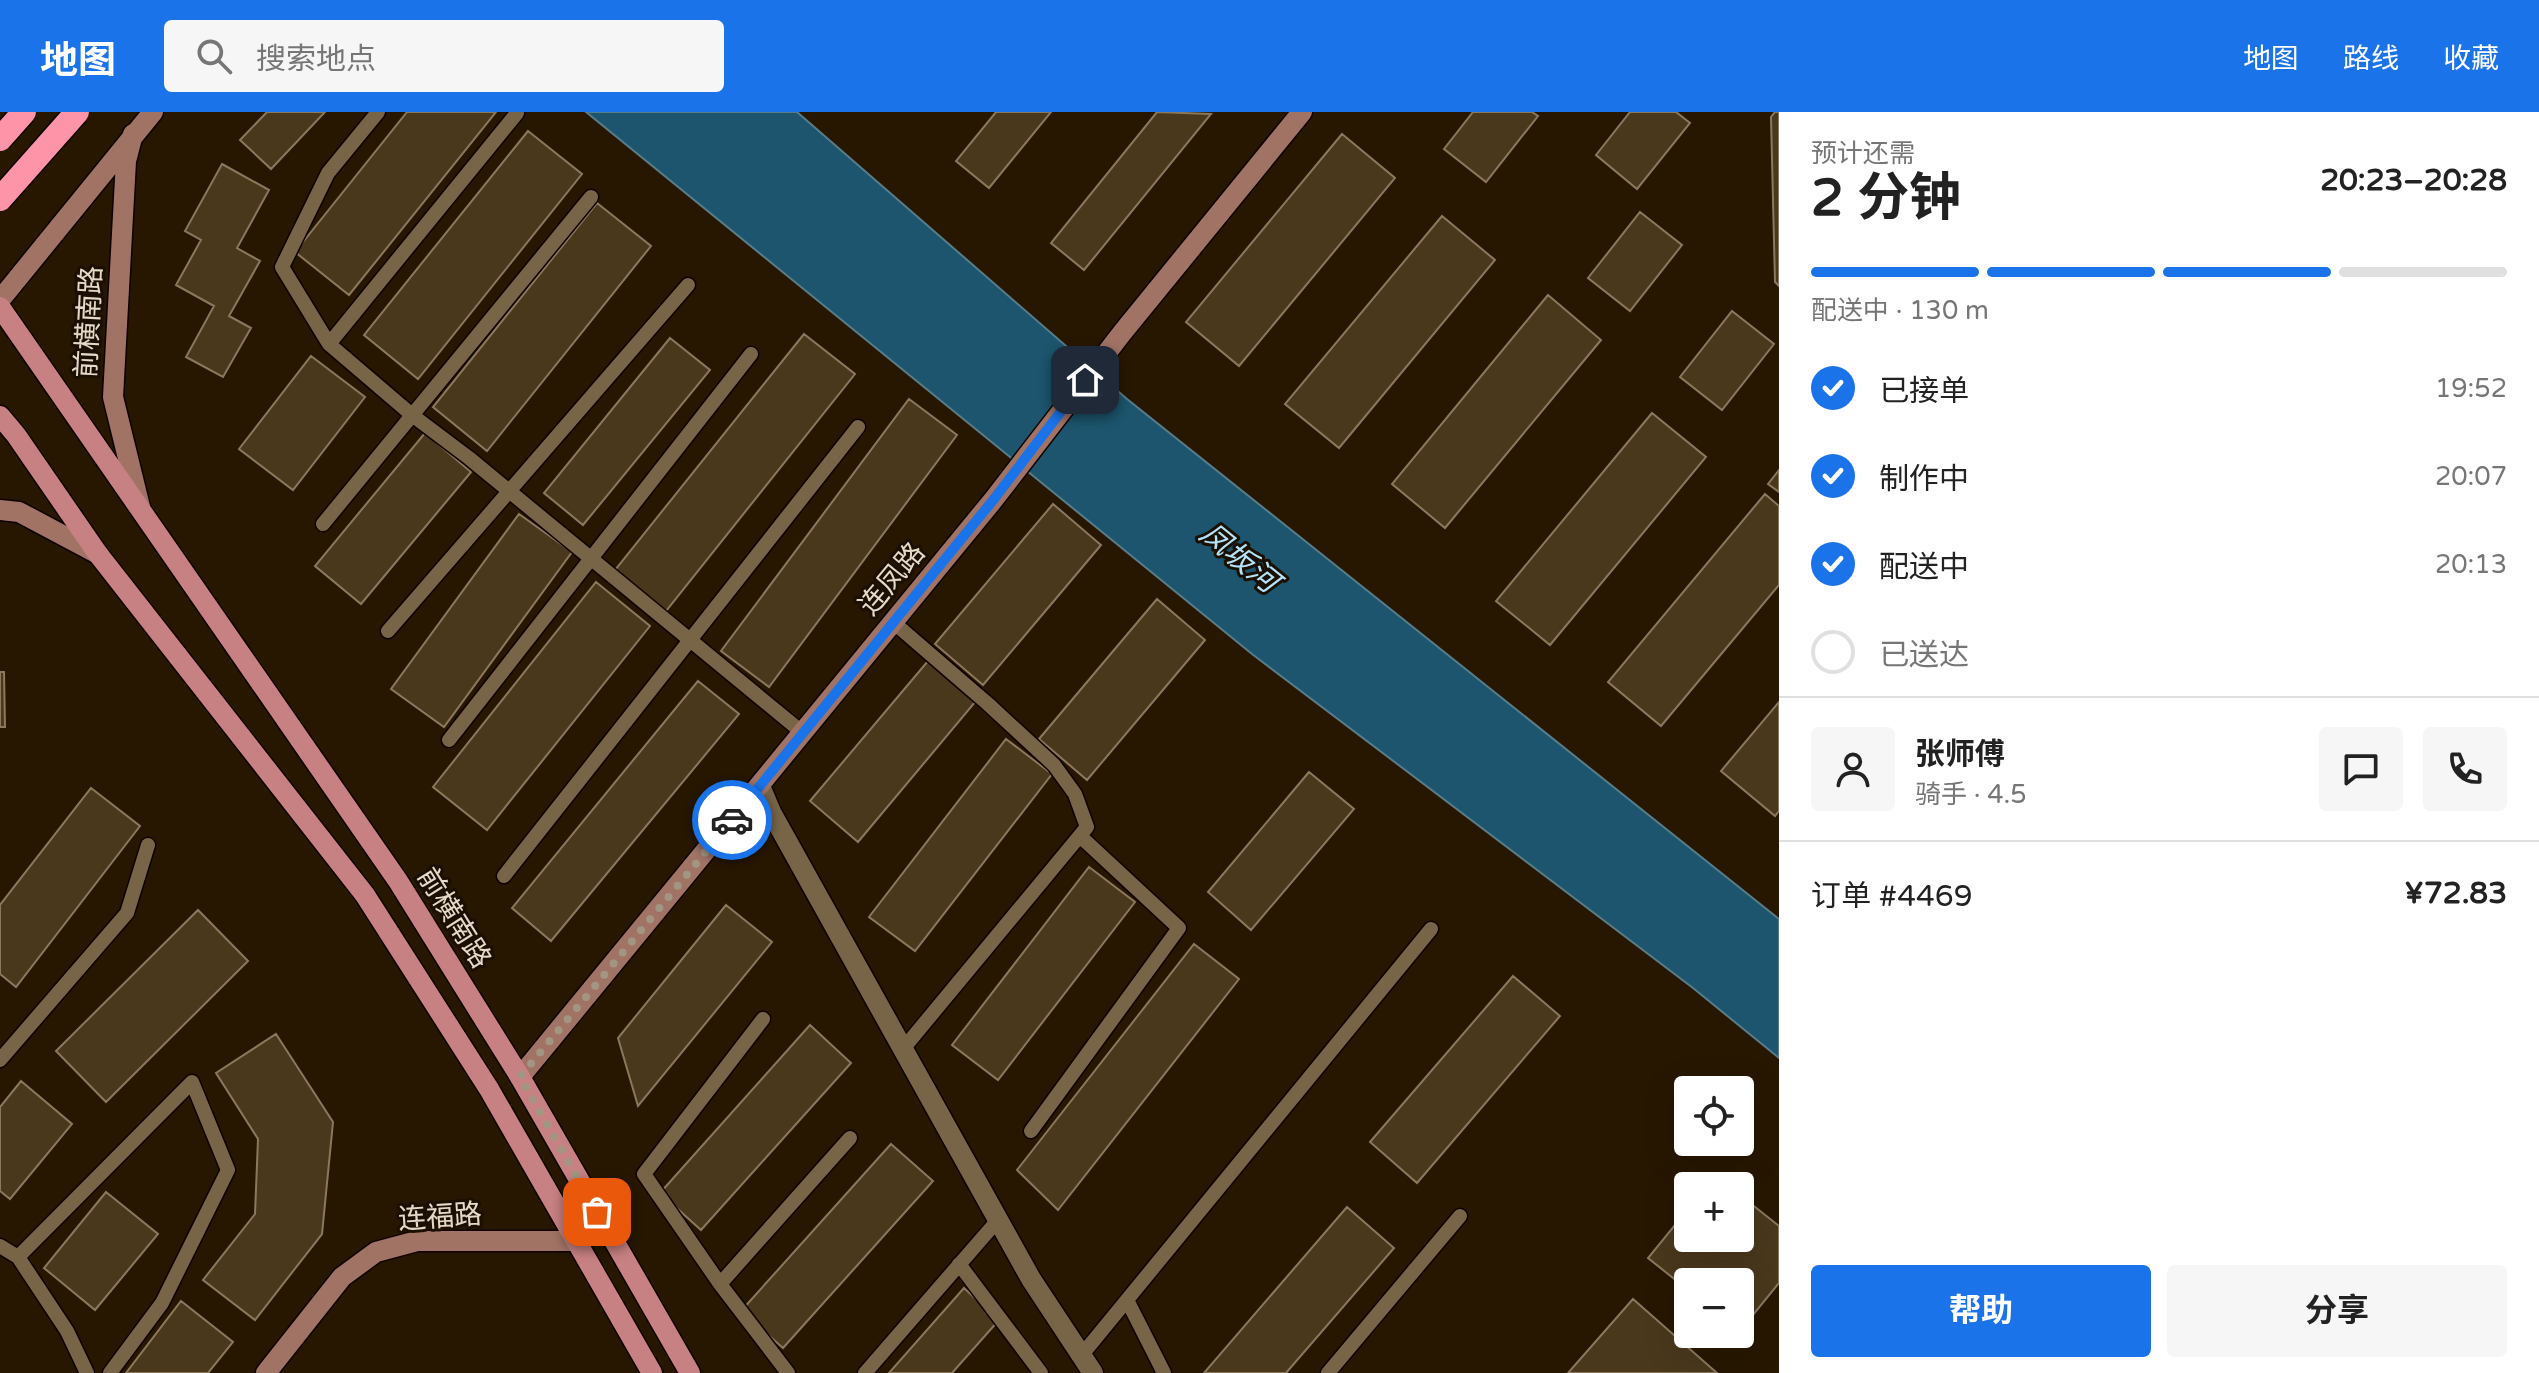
<!DOCTYPE html>
<html lang="zh">
<head>
<meta charset="utf-8">
<style>
	body { margin:0; font-family:"Varela Round","Noto Sans SC",sans-serif; background:#f6f6f6; color:#222; height:100vh; display:flex; flex-direction:column; font-size:30px; white-space:nowrap }
	* { box-sizing:border-box; margin:0 }
	p { font-size:26px; color:#767676 }
	.icon { flex:none; width:44px; height:44px; fill:none; stroke:currentColor; stroke-width:2; stroke-linecap:round; stroke-linejoin:round }
	.map { position:relative; flex:1; overflow:hidden }
	.panel { display:flex; flex-direction:column; background:#fff; width:760px }
	.panel>* { flex:none }
	.tools { position:absolute; left:1674px; top:964px; display:grid; gap:16px }
	.tools a { display:grid; place-items:center; width:80px; height:80px; border-radius:8px; background:#fff; box-shadow:0 8px 32px #0002; font-size:40px }
	.pin { position:absolute; display:grid; place-items:center; width:68px; height:68px; color:#fff; margin:-34px; border-radius:16px; box-shadow:0 4px 12px #0006 }
	.courier { position:absolute; display:grid; place-items:center; width:80px; height:80px; margin:-40px; border:6px solid #1a73e8; border-radius:50%; background:#fff; color:#222; box-shadow:0 2px 10px #0007 }
	.overview em { font-style:normal; font-weight:700 }
	.overview div { display:flex; flex-direction:column-reverse }
	.overview { display:flex; align-items:center; justify-content:space-between; height:136px; padding:0 32px }
	h1 { font-size:52px; font-weight:700; line-height:60px }
	.bar { display:grid; grid-template-columns:repeat(4,1fr); gap:12px 8px; align-content:center; height:96px; padding:0 32px }
	.bar i { height:10px; border-radius:6px; background:#e0e0e0 }
	.bar .on { background:#1a73e8 }
	.bar p { grid-column:span 4 }
	.line { display:flex; align-items:center; gap:20px; padding:0 32px; border-top:2px solid #e0e0e0 }
	.line div { flex:1 }
	.round { display:grid; place-items:center; flex:none; width:84px; height:84px; border-radius:8px; background:#f6f6f6 }
	ol { padding:0 32px; list-style:none }
	li { display:flex; align-items:center; gap:24px; height:88px }
	li p { margin-inline-start:auto }
	li .icon { padding:8px; border-radius:50%; background:#1a73e8; color:#fff; stroke-width:4 }
	li:last-child { color:#767676 }
	li i { width:44px; height:44px; border:4px solid #e0e0e0; border-radius:50% }
	.cta { display:flex; gap:16px; margin-top:auto; padding:16px 32px }
	.cta a { flex:1; height:92px; border-radius:8px; background:#1a73e8; color:#fff; font-size:32px; font-weight:700; line-height:92px; text-align:center }
	.cta a+a { background:#f6f6f6; color:#222 }
	header { display:flex; align-items:center; gap:48px; box-sizing:border-box; height:112px; padding:0 40px; background:#1a73e8; color:#fff }
	header strong { font-size:38px }
	nav { display:flex; gap:44px; margin-inline-start:auto; font-size:28px }
	.search { width:560px; height:72px; background:#f6f6f6; display:flex; align-items:center; gap:20px; box-sizing:border-box; padding:0 28px; border-radius:8px; color:#767676; font-size:30px }
	main { display:flex; flex:1; min-height:0 }
	.map>svg:first-child { display:block }
</style>
</head>
<body>
<header>
<strong>地图</strong>
<div class="search"><svg class="icon" aria-label="search" viewBox="0 0 24 24"><circle cx="10" cy="10" r="6"/><path d="M15 15l6 6"/></svg>搜索地点</div>
<nav><a>地图</a><a>路线</a><a>收藏</a></nav>
</header>
<main>
<div class="map">
<svg width="1779" height="1261" viewBox="0 0 1779 1261">
	<rect width="100%" height="100%" fill="#271700"/>
	<path fill="#1c556d" stroke="#587d89" stroke-width="2" d="M586 0H797L1127 287 1779 807V946L1693 876 1252 542Z"/>
	<path fill="#49381c" stroke="#8c795c" stroke-width="2" d="M267 0H325L271 57 240 28Z
		M407 0H496L349 183 295 140Z
		M996 0H1051L989 76 956 49Z
		M1157 0 1211 2 1084 158 1051 131Z
		M1473 0H1532L1538 4 1486 70 1444 37Z
		M1630 0H1676L1690 11 1637 77 1596 43Z
		M1775 0H1779V174L1775 170 1771 5Z
		M528 19 582 62 418 267 364 223Z
		M1342 22 1395 66 1239 254 1186 210Z
		M222 52 269 78 237 136 260 149 229 204 251 216 223 265 186 245 214 194 176 173 201 128 185 119Z
		M597 91 651 134 487 339 433 295Z
		M1640 100 1682 133 1630 199 1588 166Z
		M1442 104 1495 148 1339 336 1285 292Z
		M1548 183 1601 228 1445 416 1392 372Z
		M1732 199 1774 232 1722 298 1680 265Z
		M804 222 855 262 666 499 615 458Z
		M670 226 710 258 583 413 544 381Z
		M311 244 365 285 293 378 239 337Z
		M909 287 957 323 769 575 721 539Z
		M1652 301 1706 345 1550 533 1496 489Z
		M425 321 471 360 361 492 315 454Z
		M1779 358V380L1768 372Z
		M1765 382 1779 394V473L1661 614 1608 570Z
		M1053 392 1101 433 983 573 935 532Z
		M519 402 572 440 444 615 391 577Z
		M596 470 650 514 487 718 433 675Z
		M1157 487 1205 528 1087 668 1039 627Z
		M928 549 976 589 858 730 810 689Z
		M0 560H4L5 615H0Z
		M698 569 739 602 551 829 512 796Z
		M1779 590V699L1775 704 1721 659Z
		M1006 627 1052 662 915 839 869 805Z
		M1309 660 1354 697 1251 818 1208 780Z
		M91 676 140 714 16 875 0 862V793Z
		M1089 755 1135 790 998 968 952 933Z
		M726 793 772 830 638 994 618 926Z
		M198 798 248 849 106 990 56 939Z
		M1194 832 1239 867 1058 1098 1017 1058Z
		M1513 864 1560 904 1417 1071 1370 1030Z
		M810 913 851 951 701 1118 660 1081Z
		M276 922 333 1010 322 1122 255 1208 203 1168 255 1102 258 1027 216 961Z
		M21 969 72 1012 10 1087 0 1079V995Z
		M891 1032 933 1069 783 1236 741 1199Z
		M1715 1063 1729 1074H1707Z
		M106 1080 158 1122 95 1198 44 1156Z
		M1740 1083 1779 1114V1171L1740 1219V1170H1688V1178L1648 1146 1688 1097V1126H1740Z
		M1347 1095 1394 1136 1286 1261H1204Z
		M964 1176 999 1208 952 1261H889Z
		M1633 1187 1717 1261H1568Z
		M181 1189 233 1230 208 1261H126Z"/>
	<g fill="none" stroke-linecap="round" stroke-linejoin="round">
		<defs>
			<path id="lane" d="M517 1 329 232 412 303 469 346 803 621
				M329 232 282 155 328 61 378 0
				M323 412 591 85
				M893 510 988 592 1054 653 1075 682 1087 715 903 937
				M388 519 688 173
				M449 628 751 242
				M504 764 858 315
				M0 948 127 801 148 733
				M1031 1019 1179 816 1080 724
				M0 1134 18 1145 192 970 228 1058 162 1191 110 1261
				M18 1145 67 1219 87 1261
				M959 1152 1041 1261
				M720 1172 644 1062 763 907
				M1127 1188 1164 1261
				M1081 1244 1431 817
				M788 1261 720 1172 850 1026
				M865 1261 998 1108
				M1328 1261 1460 1104"/>
			<path id="street" d="M760 674 771 700 1031 1167 1093 1261"/>
			<path id="secondary" d="M133 22 126 49 113 285 140 395
				M0 188 153 0
				M0 398 19 400 98 442
				M520 965 994 387 1122 221 1302 0
				M266 1261 342 1165 376 1140 417 1129H577"/>
			<path id="primary" d="M0 195 398 769 520 965 690 1261
				M0 304 16 323 98 442 365 783 489 977 652 1261"/>
		</defs>
		<use href="#lane" stroke="#0f0300" stroke-width="17"/>
		<use href="#street" stroke="#0f0300" stroke-width="23"/>
		<use href="#secondary" stroke="#0f0300" stroke-width="23"/>
		<use href="#primary" stroke="#0f0300" stroke-width="23"/>
		<use href="#lane" stroke="#786548" stroke-width="14"/>
		<use href="#street" stroke="#786548" stroke-width="20"/>
		<use href="#secondary" stroke="#a07365" stroke-width="20"/>
		<use href="#primary" stroke="#c88182" stroke-width="20"/>
		<defs>
			<path id="highway-bridge" d="M0 27 24 0
				M0 87 77 0"/>
		</defs>
		<use href="#highway-bridge" stroke="#0f0300" stroke-width="27" stroke-linecap="butt"/>
		<use href="#highway-bridge" stroke="#fd94a8" stroke-width="24"/>
	</g>
	<g fill="none" stroke-linecap="round" stroke-linejoin="round">
		<path stroke="#a29683" stroke-width="8" stroke-dasharray="0 14.4" d="M597 1100 520 965 732 708"/>
		<path stroke="#1a73e8" stroke-width="10" d="M732 708 994 387 1085 268"/>
	</g>
	<g text-anchor="middle" dominant-baseline="central" stroke-width="6" stroke-linejoin="round" paint-order="stroke">
		<g font-size="28" fill="#e5daca" stroke="#1b0f00">
			<text transform="translate(89 210) rotate(-87)">前横南路</text>
			<text transform="translate(892 467) rotate(-50)">连凤路</text>
			<text transform="translate(454 806) rotate(58)">前横南路</text>
			<text transform="translate(440 1105) rotate(-4)">连福路</text>
		</g>
		<g font-size="30" font-style="italic" fill="#b4e4fb" stroke="#1b0f00">
			<text transform="translate(1239 446) rotate(39)">凤坂河</text>
		</g>
	</g>
</svg>
<div class="tools">
<a><svg class="icon" aria-label="locate" viewBox="0 0 24 24"><circle cx="12" cy="12" r="6"/><path d="M12 2v4M12 18v4M2 12h4M18 12h4"/></svg></a>
<a>+</a>
<a>−</a>
</div>
<div class="pin" style="left:597px;top:1100px;background:#ea580c"><svg class="icon" aria-label="bag" viewBox="0 0 24 24"><path d="M5 8h14l-1 12H6zM9 8a3 3 0 0 1 6 0"/></svg></div>
<div class="pin" style="left:1085px;top:268px;background:#1f2937"><svg class="icon" aria-label="home" viewBox="0 0 24 24"><path d="M3 11l9-7 9 7M6 9v11h12V9"/></svg></div>
<div class="courier" style="left:732px;top:708px"><svg class="icon" aria-label="car" viewBox="0 0 24 24"><path d="M5 17H2v-5l4-1 3-4h7l3 4 3 1v5h-3M9 17h6M6 11h13"/><circle cx="7" cy="17" r="2"/><circle cx="17" cy="17" r="2"/></svg></div>
</div>
<section class="panel">
<div class="overview"><div><h1>2 分钟</h1><p>预计还需</p></div><em>20:23–20:28</em></div>
<div class="bar"><i class="on"></i><i class="on"></i><i class="on"></i><i></i><p>配送中 · 130 m</p></div>
<ol>
<li><svg class="icon" aria-label="check" viewBox="0 0 24 24"><path d="M5 12l5 5 9-10"/></svg>已接单<p>19:52</p></li>
<li><svg class="icon" aria-label="check" viewBox="0 0 24 24"><path d="M5 12l5 5 9-10"/></svg>制作中<p>20:07</p></li>
<li><svg class="icon" aria-label="check" viewBox="0 0 24 24"><path d="M5 12l5 5 9-10"/></svg>配送中<p>20:13</p></li>
<li><i></i>已送达</li>
</ol>
<div class="line" style="height:144px"><a class="round"><svg class="icon" aria-label="person" viewBox="0 0 24 24"><circle cx="12" cy="8" r="4"/><path d="M4 21q1-7 8-7t8 7"/></svg></a><div><b>张师傅</b><p>骑手 · 4.5</p></div><a class="round"><svg class="icon" aria-label="chat" viewBox="0 0 24 24"><path d="M4 5h16v11H9l-5 4z"/></svg></a><a class="round"><svg class="icon" aria-label="phone" viewBox="0 0 24 24"><path d="M5 4h4l2 5-3 2q2 4 5 5l2-3 5 2v4C11 20 4 13 5 4z"/></svg></a></div>
<div class="line" style="height:104px"><div>订单 #4469</div><b>¥72.83</b></div>
<div class="cta"><a>帮助</a><a>分享</a></div>
</section>
</main>
</body>
</html>
